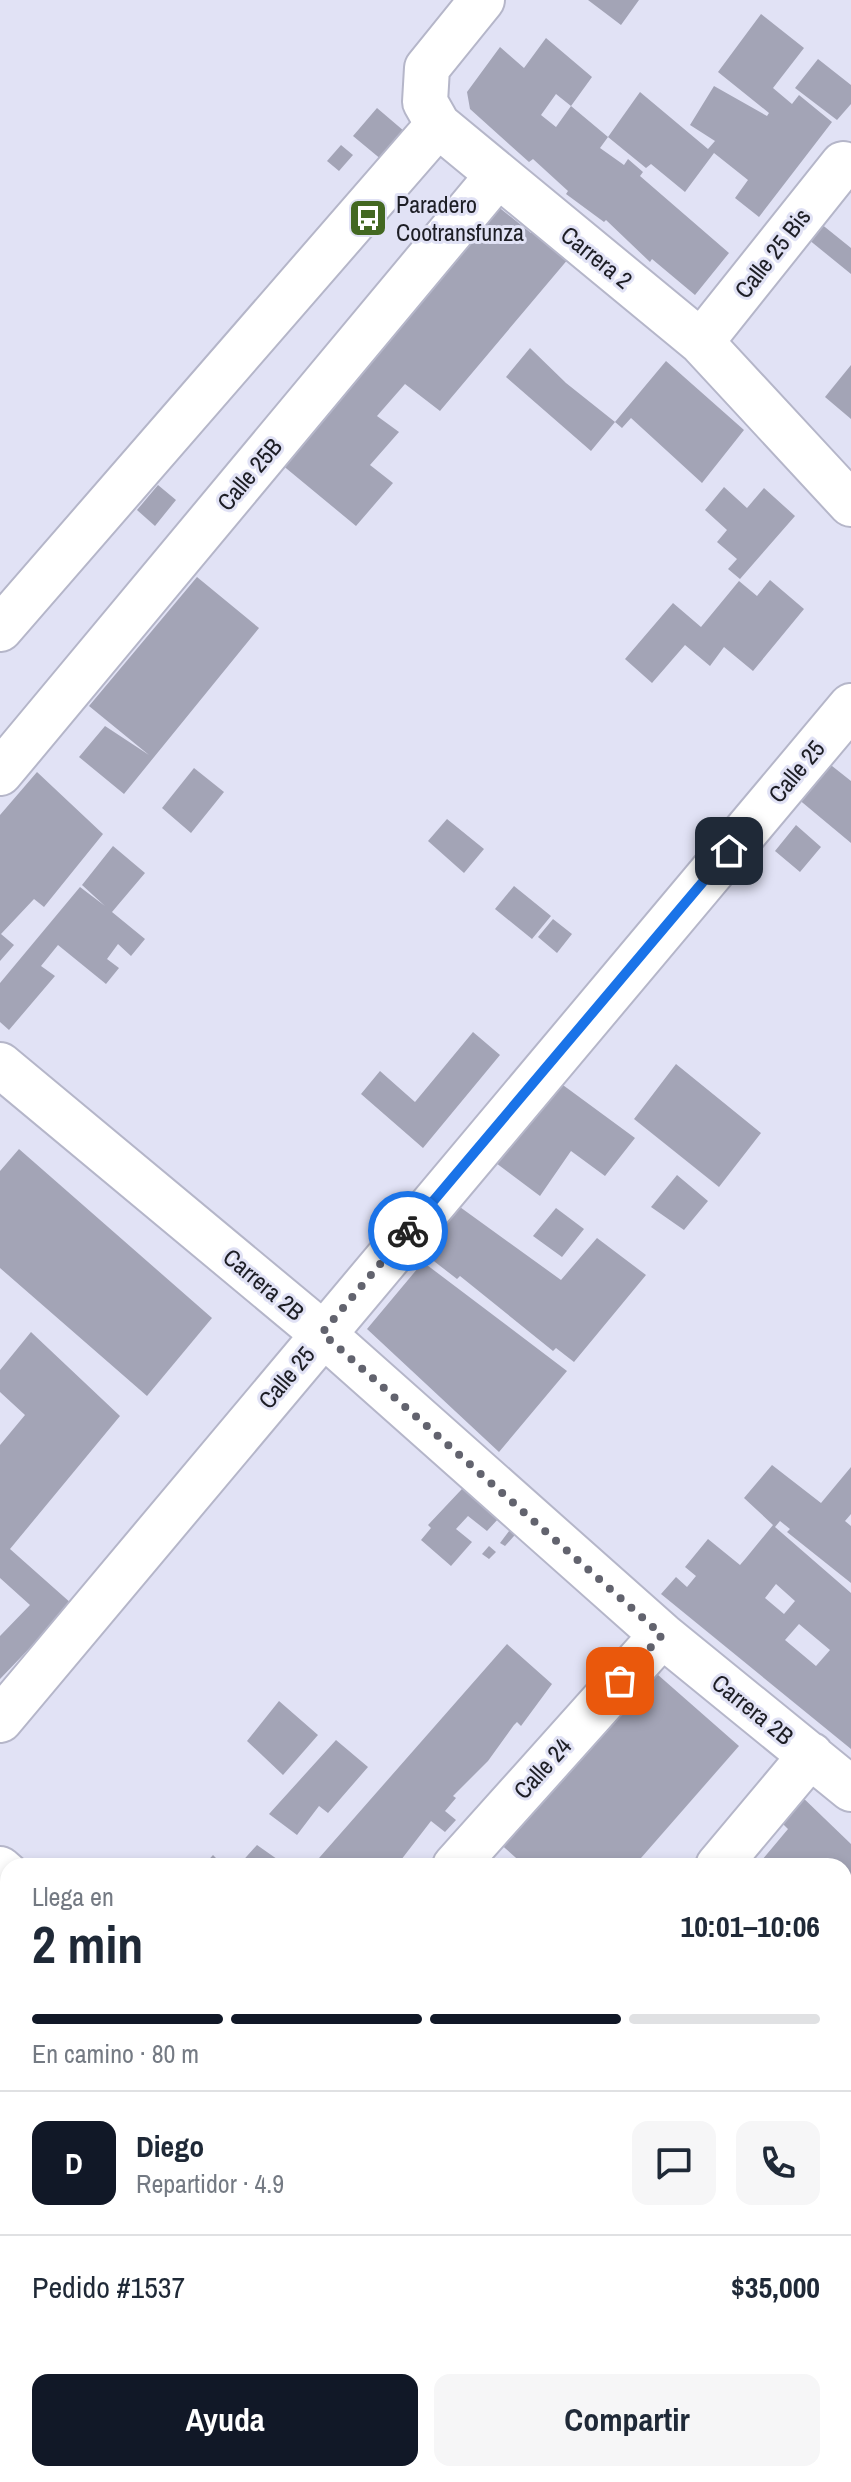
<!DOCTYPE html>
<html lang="es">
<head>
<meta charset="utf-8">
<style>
	body { margin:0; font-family:"Archivo Narrow",sans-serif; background:#f6f6f7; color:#1f2937; height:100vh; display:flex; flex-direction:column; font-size:30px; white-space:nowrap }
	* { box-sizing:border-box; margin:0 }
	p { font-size:26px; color:#747a83 }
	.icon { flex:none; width:44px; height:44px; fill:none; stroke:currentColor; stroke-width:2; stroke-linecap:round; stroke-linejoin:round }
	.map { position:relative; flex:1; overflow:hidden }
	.panel { position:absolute; left:0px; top:1858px; width:852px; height:624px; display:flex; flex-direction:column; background:#fff; border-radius:24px 24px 0 0; box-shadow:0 4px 12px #0003 }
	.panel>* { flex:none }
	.pin { position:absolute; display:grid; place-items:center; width:68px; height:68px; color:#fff; margin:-34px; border-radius:16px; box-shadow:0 4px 12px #0006 }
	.courier { position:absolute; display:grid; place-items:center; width:80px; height:80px; margin:-40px; border:6px solid #1a73e8; border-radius:50%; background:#fff; color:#222; box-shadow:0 2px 10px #0007 }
	.headline em { font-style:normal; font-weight:700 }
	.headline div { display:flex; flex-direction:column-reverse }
	.headline { display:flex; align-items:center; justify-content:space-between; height:136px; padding:0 32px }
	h1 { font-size:52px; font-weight:700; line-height:60px }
	.bar { display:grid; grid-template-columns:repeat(4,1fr); gap:12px 8px; align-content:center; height:96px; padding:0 32px }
	.bar i { height:10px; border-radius:6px; background:#e0e1e3 }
	.bar .current { background:#111827 }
	.bar p { grid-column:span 4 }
	.line { display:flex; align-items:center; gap:20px; padding:0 32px; border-top:2px solid #e0e1e3 }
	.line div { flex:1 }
	.round { display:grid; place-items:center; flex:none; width:84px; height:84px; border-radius:16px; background:#f6f6f7 }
	.action { display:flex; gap:16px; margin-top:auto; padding:16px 32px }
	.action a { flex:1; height:92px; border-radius:16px; background:#111827; color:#fff; font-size:32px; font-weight:700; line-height:92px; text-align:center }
	.action a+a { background:#f6f6f7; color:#1f2937 }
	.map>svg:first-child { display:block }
</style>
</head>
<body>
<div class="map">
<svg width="851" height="2482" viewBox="0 0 851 2482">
	<rect width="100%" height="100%" fill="#e1e2f5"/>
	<path fill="#b8baf8" d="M0 1904 8 1912V2156L0 2162Z"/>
	<path fill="#a3a4b6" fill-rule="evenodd" d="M588 0H639L621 25Z
		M761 14 804 48 773 88 792 104 799 95 832 122 759 217 735 198 748 180 714 153 685 192 651 164 646 168 608 137 640 92 708 149 715 141 690 125 714 86 767 116 769 113 718 72Z
		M546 38 592 77 571 106 608 137 600 148 624 165 628 159 643 172 640 176 729 253 695 295 652 259 650 262 606 220 604 222 566 194 568 191 533 159 529 162 470 109 467 92 500 47 524 68ZM556 94 571 106 556 127 541 115Z
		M818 59 851 85V104L837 120 795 88Z
		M377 108 411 137 388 165 353 136Z
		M341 145 353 155 339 171 327 161Z
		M496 205 531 233 535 228 569 258 440 411 405 384 377 416 399 432 370 465 393 483 356 526 281 464Z
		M815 219 851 248V274L803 235Z
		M530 348 566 383 615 422 666 361 744 430 702 483 631 418 622 428 615 422 591 451 506 377Z
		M851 365V419L825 397Z
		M158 485 176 500 155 526 137 510Z
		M724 487 747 508 764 488 795 516 740 579 728 569 737 559 717 542 727 530 705 510Z
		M197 577 259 628 124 794 79 757 105 726 149 755 89 706Z
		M770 580 804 609 753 671 724 647 710 666 685 645 652 683 625 659 673 603 701 627 739 581 757 596Z
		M827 762 851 781V843L797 798Z
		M194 768 224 792 191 833 162 808Z
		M37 772 103 834 44 907 34 899 1 934 14 945 0 961V815Z
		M447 819 484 849 464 873 428 841Z
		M796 825 821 847 800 872 775 851Z
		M113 846 145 873 112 912 145 939 131 956 118 944 107 959 119 968 106 984 58 945 41 966 55 976 9 1030 0 1022V983L80 887 105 906 82 885Z
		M514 886 551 916 532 939 495 909Z
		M553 919 572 934 557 953 538 937Z
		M473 1032 500 1055 423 1148 361 1094 380 1071 415 1102Z
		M676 1064 761 1133 719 1187 634 1119Z
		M552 1077 635 1138 605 1176 571 1151 540 1196 488 1157Z
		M19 1149 212 1318 147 1396 0 1268V1171Z
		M677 1175 708 1201 684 1230 651 1207Z
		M453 1202 561 1280 597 1238 646 1275 574 1362 556 1348 553 1351 460 1276 457 1279 417 1248Z
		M556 1208 584 1229 562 1257 533 1236Z
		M423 1262 567 1371 499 1452 367 1329Z
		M31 1332 120 1416 10 1549 72 1604 0 1679V1636L30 1605 0 1578V1445L25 1415 0 1392V1370Z
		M772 1465 821 1503 851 1467V1514L845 1521 851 1526V1583L787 1532 790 1529 780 1521 775 1527 851 1593V1749L661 1594 676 1577 687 1587 696 1576 685 1567 708 1539 740 1565 746 1558 773 1525 744 1498ZM776 1584 795 1601 784 1614 765 1598ZM799 1624 830 1650 816 1666 785 1640Z
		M477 1473 499 1518 487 1531 468 1516 456 1529 472 1542 451 1566 421 1540 431 1528 428 1525Z
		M530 1518 505 1546 500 1543 512 1527Z
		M489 1546 496 1552 489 1559 482 1554Z
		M507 1644 552 1684 521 1726 517 1722 514 1725 488 1761 453 1796 456 1798 445 1811 456 1820 445 1832 431 1821 401 1860 407 1866H312Z
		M649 1667 739 1746 634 1866H525L497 1841Z
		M279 1701 318 1735 283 1775 247 1741Z
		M336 1740 368 1767 328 1813 319 1806 297 1835 269 1814Z
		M797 1792 851 1844V1940L844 1948V1866H757L788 1829 776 1817Z
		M257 1845 284 1864 282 1866H238Z
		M213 1855 220 1862 225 1866H203Z
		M851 2066V2129L844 2123V2073Z
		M844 2199 851 2205V2260L844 2267Z
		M851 2371V2482H811L802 2474H844V2379Z"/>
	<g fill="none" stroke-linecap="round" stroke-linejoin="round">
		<defs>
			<path id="minor" d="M482 0 427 68 425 102 438 125 701 342 851 504
				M701 342 843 164
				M0 629 438 125
				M0 773 498 175
				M0 1065 322 1333 662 1635 851 1789
				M0 1720 851 706
				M455 1866 662 1635
				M718 1866 811 1755
				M0 1869 8 1876
				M844 2029 851 2021
				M0 2178 8 2173
				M844 2203 851 2209
				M0 2307 8 2314
				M844 2358 851 2349
				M172 2474 179 2482
				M484 2474 492 2482
				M722 2474 731 2482"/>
		</defs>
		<use href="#minor" stroke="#b5b6c9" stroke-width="48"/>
		<use href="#minor" stroke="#fff" stroke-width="44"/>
	</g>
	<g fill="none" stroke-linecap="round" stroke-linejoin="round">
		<path stroke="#62636e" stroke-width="8" stroke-dasharray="0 14.4" d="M408 1231 322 1333 662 1635 620 1681"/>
		<path stroke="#1a73e8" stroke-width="10" d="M408 1231 729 851"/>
	</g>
	<defs>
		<symbol id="bus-square" viewBox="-11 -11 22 22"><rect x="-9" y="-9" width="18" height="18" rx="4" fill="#436822" stroke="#e1e2f5"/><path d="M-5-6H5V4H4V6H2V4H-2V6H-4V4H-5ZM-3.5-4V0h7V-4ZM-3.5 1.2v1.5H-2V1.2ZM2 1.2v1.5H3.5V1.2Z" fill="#fff"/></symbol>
	</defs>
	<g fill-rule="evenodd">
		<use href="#bus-square" x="346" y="196" width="44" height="44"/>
	</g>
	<g text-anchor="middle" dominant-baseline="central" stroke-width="6" stroke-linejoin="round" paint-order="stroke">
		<g font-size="24" fill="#1d1e25" stroke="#e1e2f5" text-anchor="start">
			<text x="396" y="204">Paradero<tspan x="396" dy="28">Cootransfunza</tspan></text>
		</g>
		<g font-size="24" fill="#1d1e25" stroke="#e1e2f5">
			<text transform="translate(772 253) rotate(-52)">Calle 25 Bis</text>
			<text transform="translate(597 257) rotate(39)">Carrera 2</text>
			<text transform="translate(249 474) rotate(-50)">Calle 25B</text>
			<text transform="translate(796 771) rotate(-50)">Calle 25</text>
			<text transform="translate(264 1284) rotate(40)">Carrera 2B</text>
			<text transform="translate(286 1377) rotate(-50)">Calle 25</text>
			<text transform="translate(753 1709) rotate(39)">Carrera 2B</text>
			<text transform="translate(542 1768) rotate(-48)">Calle 24</text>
		</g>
	</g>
</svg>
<div class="pin" style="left:620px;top:1681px;background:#ea580c"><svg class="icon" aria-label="bag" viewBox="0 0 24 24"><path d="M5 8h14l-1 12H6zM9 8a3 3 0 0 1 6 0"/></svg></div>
<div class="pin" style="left:729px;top:851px;background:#1f2937"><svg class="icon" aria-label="home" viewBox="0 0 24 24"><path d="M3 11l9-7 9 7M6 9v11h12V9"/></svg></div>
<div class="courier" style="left:408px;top:1231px"><svg class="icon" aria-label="bike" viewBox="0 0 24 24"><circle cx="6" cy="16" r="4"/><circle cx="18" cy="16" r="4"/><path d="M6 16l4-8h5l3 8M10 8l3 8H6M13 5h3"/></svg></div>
<section class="panel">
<div class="headline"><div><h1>2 min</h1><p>Llega en</p></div><em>10:01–10:06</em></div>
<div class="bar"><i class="current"></i><i class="current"></i><i class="current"></i><i></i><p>En camino · 80 m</p></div>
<div class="line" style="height:144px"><b class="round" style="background:#111827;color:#fff">D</b><div><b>Diego</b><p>Repartidor · 4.9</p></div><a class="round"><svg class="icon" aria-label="chat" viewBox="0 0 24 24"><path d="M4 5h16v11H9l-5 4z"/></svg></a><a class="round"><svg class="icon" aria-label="phone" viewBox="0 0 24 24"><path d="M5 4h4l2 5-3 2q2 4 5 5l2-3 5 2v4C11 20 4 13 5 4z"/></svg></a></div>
<div class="line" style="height:104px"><div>Pedido #1537</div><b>$35,000</b></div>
<div class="action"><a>Ayuda</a><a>Compartir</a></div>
</section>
</div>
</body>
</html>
